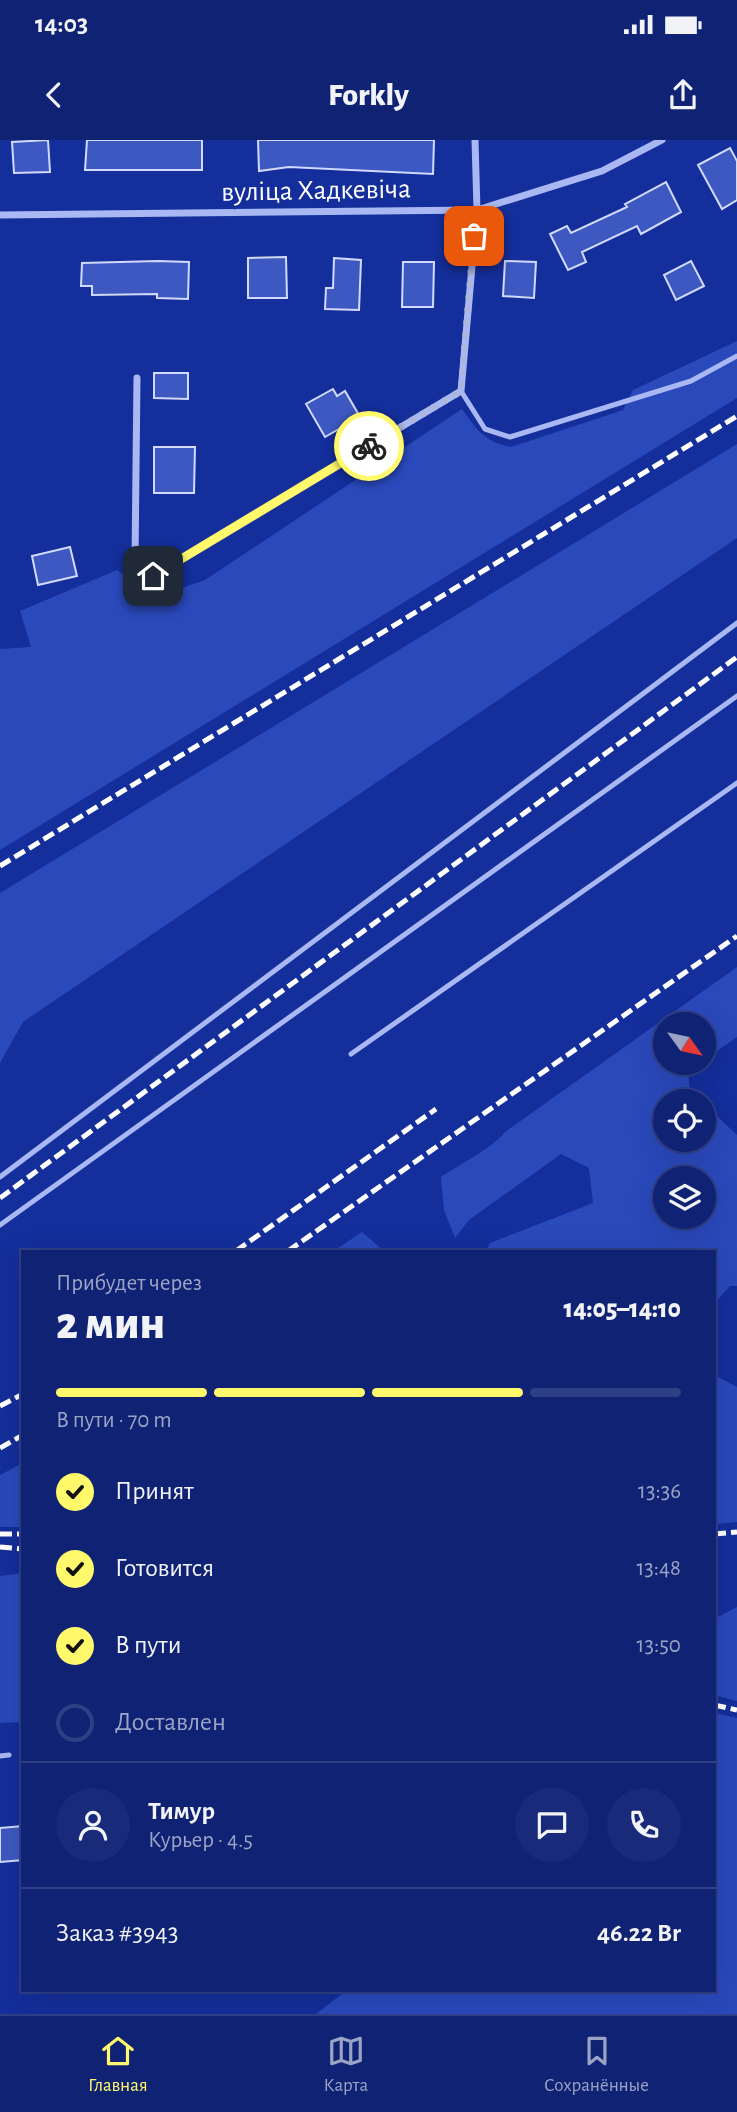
<!DOCTYPE html>
<html lang="ru">
<head>
<meta charset="utf-8">
<style>
	body { margin:0; font-family:"Alegreya Sans",sans-serif; background:#182a79; color:#f1f3f6; height:100vh; display:flex; flex-direction:column; font-size:26px; white-space:nowrap }
	* { box-sizing:border-box; margin:0 }
	p { font-size:23px; color:#9ba4c5 }
	.icon { flex:none; width:38px; height:38px; fill:none; stroke:currentColor; stroke-width:2; stroke-linecap:round; stroke-linejoin:round }
	.map { position:relative; flex:1; overflow:hidden }
	.drawer { position:absolute; left:21px; top:1110px; width:695px; height:742px; display:flex; flex-direction:column; background:#0f2274; border-radius:0px; box-shadow:0 7px 28px #0002,0 0 0 2px #2f3f86 }
	.drawer>* { flex:none }
	.needle { width:46px; rotate:123deg }
	.fabs { position:absolute; left:653px; top:872px; display:grid; gap:14px }
	.fabs a { display:grid; place-items:center; width:63px; height:63px; border-radius:50%; background:#0f2274; box-shadow:0 7px 28px #0002,0 0 0 2px #2f3f86; font-size:35px }
	.pin { position:absolute; display:grid; place-items:center; width:60px; height:60px; color:#fff; margin:-30px; border-radius:14px; box-shadow:0 4px 10px #0006 }
	.courier { position:absolute; display:grid; place-items:center; width:70px; height:70px; margin:-35px; border:5px solid #fff96b; border-radius:50%; background:#fff; color:#222; box-shadow:0 2px 9px #0007 }
	.summary em { font-style:normal; font-weight:800 }
	.summary div { display:flex; flex-direction:column-reverse }
	.summary { display:flex; align-items:center; justify-content:space-between; height:119px; padding:0 35px }
	h1 { font-size:46px; font-weight:800; line-height:52px }
	.bar { display:grid; grid-template-columns:repeat(4,1fr); gap:10px 7px; align-content:center; height:84px; padding:0 35px }
	.bar i { height:9px; border-radius:5px; background:#2f3f86 }
	.bar .active { background:#fff96b }
	.bar p { grid-column:span 4 }
	.line { display:flex; align-items:center; gap:18px; padding:0 35px; border-top:2px solid #2f3f86 }
	.line div { flex:1 }
	.round { display:grid; place-items:center; flex:none; width:74px; height:74px; border-radius:37px; background:#182a79 }
	ol { padding:0 35px; list-style:none }
	li { display:flex; align-items:center; gap:21px; height:77px }
	li p { margin-inline-start:auto }
	li .icon { padding:7px; border-radius:50%; background:#fff96b; color:#111; stroke-width:4 }
	li:last-child { color:#9ba4c5 }
	li i { width:38px; height:38px; border:4px solid #2f3f86; border-radius:50% }
	.status { display:flex; justify-content:space-between; align-items:center; height:49px; padding:0 35px; background:#0f2274; direction:ltr }
	.status svg { height:19px; fill:currentColor }
	header { display:flex; justify-content:space-between; align-items:center; height:91px; padding:0 35px; background:#0f2274; font-size:32px; font-weight:800 }
	.menu { display:flex; justify-content:space-around; align-items:center; height:98px; border-top:2px solid #2f3f86; background:#0f2274; font-size:19px; color:#9ba4c5 }
	.menu a { display:grid; justify-items:center; gap:4px }
	.menu .active { color:#fff96b }
	.map>svg:first-child { display:block }
</style>
</head>
<body>
<div class="status"><b>14:03</b><svg viewBox="0 0 49 12"><path d="M0 12V9h3v3zM5 12V6h3v6zM10 12V3h3v9zM15 12V0h3v12zM26 1h20v11H26zM47 4h2v5h-2z"/></svg></div>
<header><svg class="icon" aria-label="back" viewBox="0 0 24 24"><path d="M15 5l-7 7 7 7"/></svg>Forkly<svg class="icon" aria-label="share" viewBox="0 0 24 24"><path d="M12 15V3M7 8l5-5 5 5M5 13v7h14v-7"/></svg></header>
<div class="map">
<svg width="737" height="1874" viewBox="0 0 737 1874">
	<rect width="100%" height="100%" fill="#142e9b"/>
	<path fill="#2a49bb" fill-rule="evenodd" d="M737 201V258L0 710V509L31 507 20 471 117 430 157 456 205 440 462 269C477 290 485 302 511 307L623 270 633 250Z
		M737 304V398L23 882 0 923V753Z
		M737 827V897L704 920V884H665V922H700L688 931 690 953 699 961H665V999H704V964L737 995V1146H730L714 1164V1111H486L490 1103 593 1063 589 1028 561 1014 469 1080 455 1098 444 1070 441 1037C460 1024 491 1009 505 992ZM665 1038H704V1076H665Z
		M362 1092 384 1111H334Z
		M714 1235 737 1247V1382L714 1384Z
		M23 1323V1387H0V1335Z
		M23 1433V1582L0 1583V1436Z
		M737 1467V1561L714 1555V1479Z
		M714 1573 737 1578V1874H316L347 1850H714Z"/>
	<path fill="#3d58c1" stroke="#d1dafd" stroke-width="2" d="M48 0 50 32 14 33 12 2Z
		M87 0H202V30H85Z
		M258 0H434L433 34 289 27 259 31Z
		M730 8 737 21V60L722 69 698 25Z
		M666 42 681 72 641 94 637 86 582 112 586 122 568 130 550 94 567 86 571 93 627 67 625 64Z
		M286 117 287 158H248V118Z
		M334 118 361 120 359 170 325 169 326 148H333Z
		M158 121 189 122 188 159 157 158V154L92 155V146H81L82 123Z
		M505 121 536 122 534 158 503 156Z
		M691 121 704 146 676 160 664 135Z
		M403 122H434L433 167H402Z
		M154 233H188V259L154 258Z
		M333 249 337 256 345 251 360 277 325 297 306 264Z
		M154 307H195L194 353H154Z
		M70 407 77 436 38 445 32 416Z
		M23 1686V1720L0 1722V1688Z"/>
	<g fill="none" stroke-linecap="round" stroke-linejoin="round">
		<path stroke="#a9b8f3" stroke-width="5" d="M461 251 485 289 510 297 691 241 737 216
			M351 914 737 643
			M0 1037 737 483
			M0 1085 737 556
			M0 1616 9 1615"/>
		<path stroke="#a9b8f3" stroke-width="7" d="M0 75 477 70 602 31 662 0
			M137 238 135 421 138 434 153 436 461 251 477 70 475 0"/>
		<path stroke="#fff" stroke-width="5" stroke-dasharray="12 5" stroke-linecap="butt" d="M0 726 737 276
			M0 1058 737 517
			M236 1111 436 969
			M288 1111 737 796
			M0 1266 23 1254
			M0 1308 23 1295
			M0 1394H23
			M714 1394 737 1392
			M0 1407 23 1409
			M714 1565 737 1570"/>
	</g>
	<g fill="none" stroke-linecap="round" stroke-linejoin="round">
		<path stroke="#adb6dc" stroke-width="7" stroke-dasharray="0 12.6" d="M369 306 461 251 474 96"/>
		<path stroke="#fff96b" stroke-width="9" d="M153 436 369 306"/>
	</g>
	<g text-anchor="middle" dominant-baseline="central" stroke-width="7" stroke-linejoin="round" paint-order="stroke">
		<g font-size="28" fill="#fff" stroke="#142e9b">
			<text transform="translate(316 51) rotate(-1)">вуліца Хадкевіча</text>
		</g>
	</g>
</svg>
<div class="fabs">
<a><svg class="needle" viewBox="-14 -14 28 28"><path d="M0-13l5 13h-10z" fill="#e53935"/><path d="M0 13l5-13h-10z" fill="#9ba4c5"/></svg></a>
<a><svg class="icon" aria-label="locate" viewBox="0 0 24 24"><circle cx="12" cy="12" r="6"/><path d="M12 2v4M12 18v4M2 12h4M18 12h4"/></svg></a>
<a><svg class="icon" aria-label="layers" viewBox="0 0 24 24"><path d="M12 4l9 5-9 5-9-5zM3 14l9 5 9-5"/></svg></a>
</div>
<div class="pin" style="left:474px;top:96px;background:#ea580c"><svg class="icon" aria-label="bag" viewBox="0 0 24 24"><path d="M5 8h14l-1 12H6zM9 8a3 3 0 0 1 6 0"/></svg></div>
<div class="pin" style="left:153px;top:436px;background:#1f2937"><svg class="icon" aria-label="home" viewBox="0 0 24 24"><path d="M3 11l9-7 9 7M6 9v11h12V9"/></svg></div>
<div class="courier" style="left:369px;top:306px"><svg class="icon" aria-label="bike" viewBox="0 0 24 24"><circle cx="6" cy="16" r="4"/><circle cx="18" cy="16" r="4"/><path d="M6 16l4-8h5l3 8M10 8l3 8H6M13 5h3"/></svg></div>
<section class="drawer">
<div class="summary"><div><h1>2 мин</h1><p>Прибудет через</p></div><em>14:05–14:10</em></div>
<div class="bar"><i class="active"></i><i class="active"></i><i class="active"></i><i></i><p>В пути · 70 m</p></div>
<ol>
<li><svg class="icon" aria-label="check" viewBox="0 0 24 24"><path d="M5 12l5 5 9-10"/></svg>Принят<p>13:36</p></li>
<li><svg class="icon" aria-label="check" viewBox="0 0 24 24"><path d="M5 12l5 5 9-10"/></svg>Готовится<p>13:48</p></li>
<li><svg class="icon" aria-label="check" viewBox="0 0 24 24"><path d="M5 12l5 5 9-10"/></svg>В пути<p>13:50</p></li>
<li><i></i>Доставлен</li>
</ol>
<div class="line" style="height:126px"><a class="round"><svg class="icon" aria-label="person" viewBox="0 0 24 24"><circle cx="12" cy="8" r="4"/><path d="M4 21q1-7 8-7t8 7"/></svg></a><div><b>Тимур</b><p>Курьер · 4.5</p></div><a class="round"><svg class="icon" aria-label="chat" viewBox="0 0 24 24"><path d="M4 5h16v11H9l-5 4z"/></svg></a><a class="round"><svg class="icon" aria-label="phone" viewBox="0 0 24 24"><path d="M5 4h4l2 5-3 2q2 4 5 5l2-3 5 2v4C11 20 4 13 5 4z"/></svg></a></div>
<div class="line" style="height:91px"><div>Заказ #3943</div><b>46.22 Br</b></div>
</section>
</div>
<nav class="menu">
<a class="active"><svg class="icon" aria-label="home" viewBox="0 0 24 24"><path d="M3 11l9-7 9 7M6 9v11h12V9"/></svg>Главная</a>
<a><svg class="icon" aria-label="map" viewBox="0 0 24 24"><path d="M3 6l6-2 6 2 6-2v14l-6 2-6-2-6 2zM9 4v14M15 6v14"/></svg>Карта</a>
<a><svg class="icon" aria-label="saved" viewBox="0 0 24 24"><path d="M7 4h10v16l-5-4-5 4z"/></svg>Сохранённые</a>
</nav>
</body>
</html>
